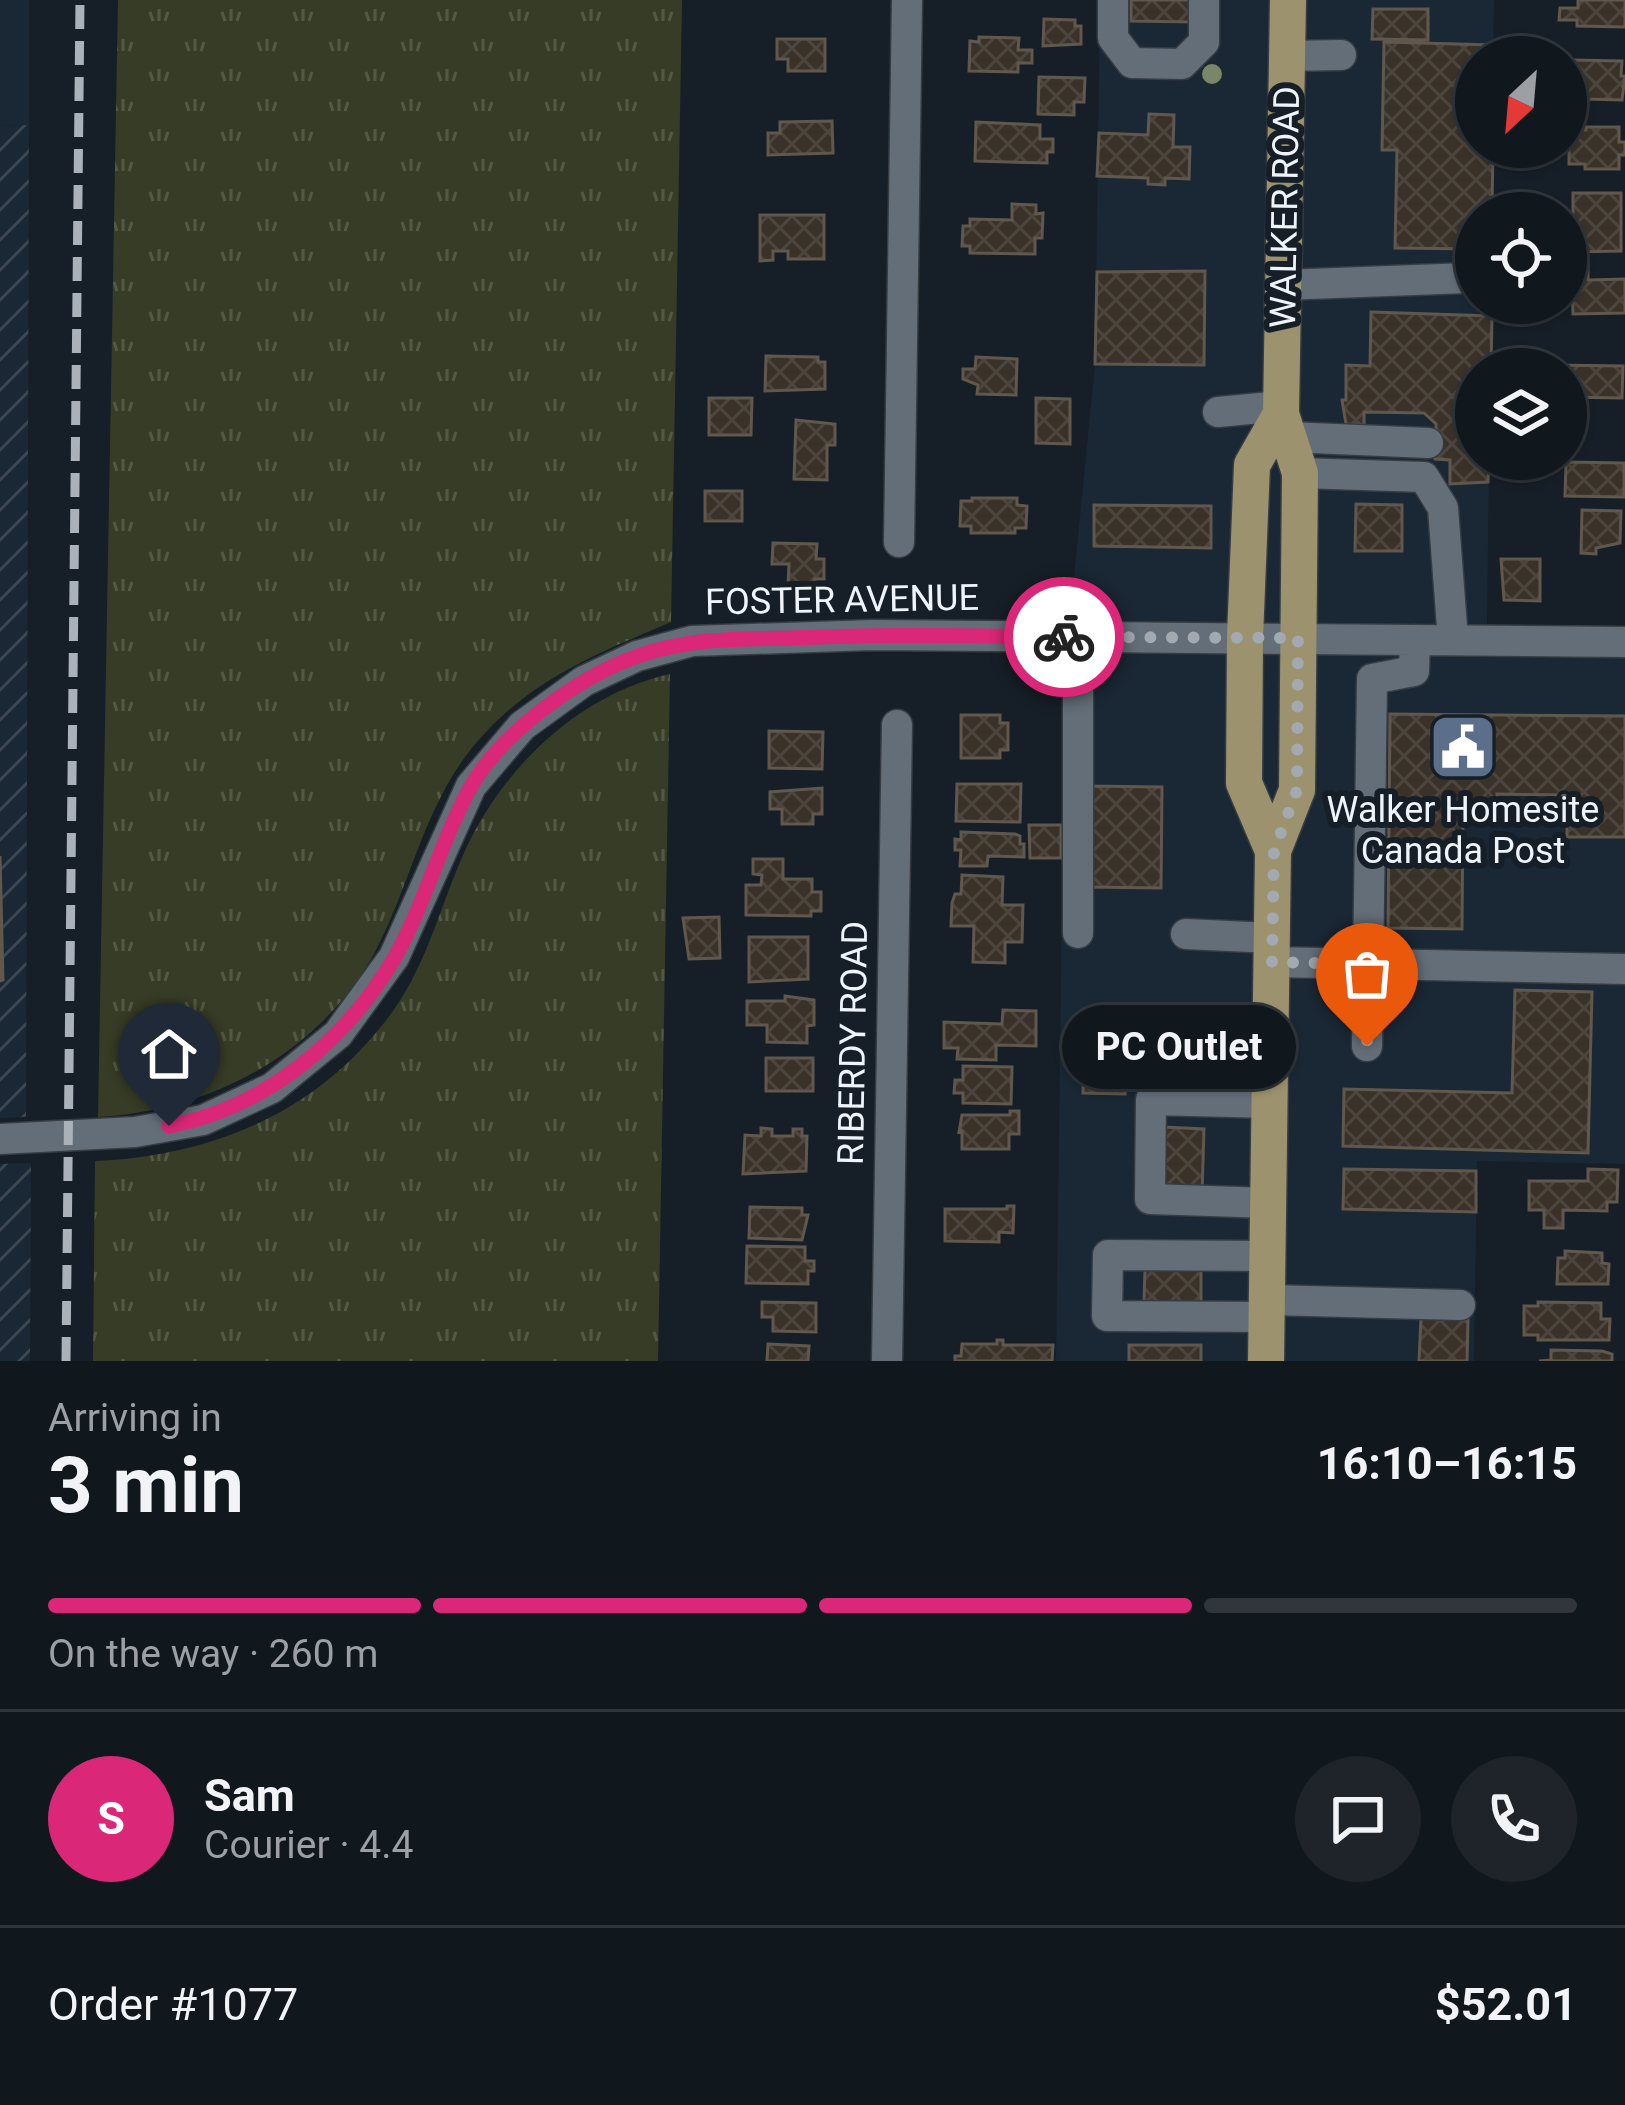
<!DOCTYPE html>
<html lang="en">
<head>
<meta charset="utf-8">
<style>
	body { margin:0; font-family:Roboto,sans-serif; background:#1e242a; color:#f1f3f6; height:100vh; display:flex; flex-direction:column; font-size:45px; white-space:nowrap }
	* { box-sizing:border-box; margin:0 }
	p { font-size:39px; color:#9c9fa4 }
	.icon { flex:none; width:66px; height:66px; fill:none; stroke:currentColor; stroke-width:2; stroke-linecap:round; stroke-linejoin:round }
	.map { position:relative; height:1361px; overflow:hidden }
	.panel { display:flex; flex-direction:column; background:#10171d; flex:1 }
	.panel>* { flex:none }
	.needle { width:78px; rotate:206deg }
	.controls { position:absolute; left:1455px; top:36px; display:grid; gap:24px }
	.controls a { display:grid; place-items:center; width:132px; height:132px; border-radius:50%; background:#10171d; box-shadow:0 3px 9px #0004,0 0 0 3px #30363b; font-size:60px }
	.pin { position:absolute; display:grid; place-items:center; width:102px; height:102px; color:#fff; margin:-123px -51px; border-radius:50% 50% 50% 0; rotate:-45deg; box-shadow:0 0 12px #0007 }
	.pin .icon { rotate:45deg }
	.courier { position:absolute; display:grid; place-items:center; width:120px; height:120px; margin:-60px; border:9px solid #db2777; border-radius:50%; background:#fff; color:#222; box-shadow:0 3px 15px #0007 }
	.bubble { position:absolute; height:84px; border-radius:42px; background:#10171d; box-shadow:0 3px 9px #0004,0 0 0 3px #30363b; font-size:39px; font-weight:700; line-height:84px; text-align:center }
	.overview em { font-style:normal; font-weight:700 }
	.overview div { display:flex; flex-direction:column-reverse }
	.overview { display:flex; align-items:center; justify-content:space-between; height:204px; padding:0 48px }
	h1 { font-size:78px; font-weight:700; line-height:90px }
	.bar { display:grid; grid-template-columns:repeat(4,1fr); gap:18px 12px; align-content:center; height:144px; padding:0 48px }
	.bar i { height:15px; border-radius:9px; background:#30363b }
	.bar .current { background:#db2777 }
	.bar p { grid-column:span 4 }
	.line { display:flex; align-items:center; gap:30px; padding:0 48px; border-top:3px solid #30363b }
	.line div { flex:1 }
	.round { display:grid; place-items:center; flex:none; width:126px; height:126px; border-radius:63px; background:#1e242a }
	.map>svg:first-child { display:block }
</style>
</head>
<body>
<div class="map">
<svg width="1625" height="1361" viewBox="0 0 1625 1361">
	<defs>
		<pattern id="industrial-furrows" width="10" height="10" patternUnits="userSpaceOnUse" patternTransform="scale(3)"><rect width="10" height="10" fill="#1a2734"/><path d="M-1 1l2-2M0 10L10 0M9 11l2-2" fill="none" stroke="#3c4752"/></pattern>
		<pattern id="grass-tufts" width="24" height="20" patternUnits="userSpaceOnUse" patternTransform="scale(3)"><rect width="24" height="20" fill="#373c26"/><path d="M3 7l-1-3M5 7V3M7 7l1-3M15 17l-1-3M17 17v-4M19 17l1-3" fill="none" stroke="#545946"/></pattern>
		<pattern id="building-cross-hatch" width="8" height="8" patternUnits="userSpaceOnUse" patternTransform="scale(3)"><rect width="8" height="8" fill="#3a3229"/><path d="M0 0l8 8M0 8l8-8" fill="none" stroke="#4d463e"/></pattern>
	</defs>
	<rect width="100%" height="100%" fill="#161f27"/>
	<path fill="#1a2734" d="M0 0H29V125L0 126Z
		M1100 0H1494L1493 57H1476V147H1493L1492 213H1476V303H1492L1491 369H1476V459H1489L1487 628 1625 629V1164L1477 1161 1474 1361H1056L1065 669 1095 364Z"/>
	<path fill="url(#industrial-furrows)" d="M29 125 26 1117 0 1118V126Z
		M31 1163 30 1361H0V1164Z"/>
	<path fill="url(#grass-tufts)" d="M118 0H682L671 622C601 652 538 676 485 733 425 796 414 878 375 952 319 1054 210 1111 98 1117Z
		M670 674 658 1361H93L95 1161C214 1156 321 1111 393 1011 428 962 440 906 464 853 501 770 578 694 670 674Z"/>
	<path fill="url(#building-cross-hatch)" stroke="#60574d" stroke-width="3" d="M1131 0H1193V22L1131 21Z
		M1578 0H1625V27L1577 26V20H1559L1560 8H1578Z
		M1373 9H1428V40L1372 39Z
		M1044 19 1075 20V26H1081V44L1043 46Z
		M979 37 1019 38 1018 50H1032V63H1018V72L969 71 970 41 979 42Z
		M777 39H825V71H788V59H777Z
		M1384 42 1493 45V57H1476V147H1493L1492 213H1476V249L1395 248 1397 150H1382Z
		M1573 60 1622 61 1621 76H1625L1622 100 1585 99 1586 91 1573 90Z
		M1039 77 1085 78 1084 102H1074V115L1038 114Z
		M1149 114 1174 115 1173 147H1190L1189 179 1165 178V185L1148 184V178L1097 176 1099 133 1148 135Z
		M832 121 833 153 768 155V133H780V122Z
		M976 122 1040 125V139H1053V152H1047V163L975 161Z
		M1586 127H1619V142H1625V155H1619V169H1585V164H1569V149L1558 147H1566V130H1586Z
		M1573 193H1621V251L1573 252Z
		M1012 204 1036 205V214L1043 213 1042 238H1035V254L970 253V246H962L963 226H970V219L1012 220Z
		M760 215H824V259H788V251H773V260L760 261Z
		M1588 261V280L1625 279V313L1573 314 1572 279H1566V262Z
		M1205 271 1204 365 1095 364 1097 272Z
		M1371 312 1492 316 1491 369H1476V459H1489L1488 482 1450 484V460L1435 459 1436 424 1424 413 1364 412V425L1346 424 1342 400H1346V365L1370 366Z
		M766 356 818 357V362H825V389L765 391Z
		M976 357 1017 359 1016 395 977 394 978 385 963 379V369H975Z
		M1549 365 1623 366 1622 398 1566 397V369H1549Z
		M709 398H752L751 435H709Z
		M1036 398 1070 399V444L1036 443Z
		M796 420 835 424V445H827V480L794 479Z
		M1566 462 1624 463V497L1565 496Z
		M705 491H742V521H705Z
		M972 498H1017V505L1027 506 1026 528H1015V533H971V526H960L961 501H972Z
		M1356 504 1402 505V551H1355Z
		M1094 505 1211 506V548L1094 546Z
		M1582 510 1621 511 1620 543 1596 548V554L1581 553Z
		M773 543 817 544 816 559H824V579H815V585L788 584 789 564H772Z
		M1501 559H1540V601L1504 600Z
		M1390 714 1625 716V837H1567V795L1497 794V808L1463 807 1462 929 1388 928Z
		M961 715H1000V723H1008V750H1000V758H961Z
		M769 731 823 732 822 769 769 768Z
		M957 784H1021L1020 822 956 821Z
		M1088 786 1162 787 1161 888 1087 887Z
		M822 788V814H813V824H782V809H770V792Z
		M1029 825H1061V858H1030Z
		M961 832 1015 834 1020 836V844H1024V857L988 856 987 866H960L961 850H955V839L961 840Z
		M0 856 3 980 0 981Z
		M753 859H783V879H812V892H821V911H811V916L746 915V885H761L762 875 753 874Z
		M962 875 1003 877 1002 905H1023L1022 942H1005V963L973 962 974 926H951L952 903 955 894H961Z
		M719 917 720 958 689 959 683 918Z
		M749 937H808V979L749 982Z
		M1515 990 1592 992 1588 1153 1343 1146 1344 1089 1512 1093Z
		M785 996 814 1000V1025L807 1026V1043L767 1042V1025H747V1001H785Z
		M1003 1010 1036 1011V1046L996 1045V1060L957 1059 958 1048H944V1022L1002 1024Z
		M1084 1053H1126L1125 1094 1083 1093Z
		M766 1058H813V1091H766Z
		M963 1066 1012 1067 1011 1104 963 1103V1093H954L955 1080H963Z
		M1010 1111H1019V1134H1009V1149H962V1131L959 1132 962 1115H1010Z
		M1163 1127 1204 1129 1202 1196 1161 1194Z
		M761 1128 772 1129V1136H793V1129H802V1136H807L806 1171 743 1174 745 1135 761 1136Z
		M1344 1169 1476 1171V1212L1343 1209Z
		M1588 1169 1618 1170 1617 1202H1607V1211L1563 1210V1228H1544V1210H1529V1181H1588Z
		M1007 1206H1014L1013 1233 999 1232V1242L945 1241V1209H1007Z
		M750 1207 802 1208V1215H808L802 1240 749 1238Z
		M747 1246 805 1247V1261H814V1271H808V1284L746 1283Z
		M1565 1251 1602 1253V1263L1609 1264 1608 1284H1557L1558 1258H1565Z
		M1145 1267 1201 1268V1303L1144 1302Z
		M762 1302 816 1303V1332L773 1331V1317H762Z
		M1538 1302 1601 1303V1319H1610L1609 1340H1538V1335H1524V1306H1538Z
		M1421 1318 1468 1320 1467 1361H1419Z
		M997 1340H1003V1345H1053L1052 1361H955V1356H961L962 1344H997Z
		M768 1344 809 1346 808 1361H767Z
		M1129 1345H1201V1361H1129Z
		M1551 1350 1602 1351 1612 1354V1361H1539L1551 1360Z"/>
	<g fill="none" stroke-linecap="round" stroke-linejoin="round">
		<defs>
			<path id="minor" d="M1113 0V38L1132 63 1182 64 1204 42V0
				M1287 56 1341 55
				M1283 285 1467 278
				M1218 412 1282 406
				M1289 437 1428 443
				M1300 473 1424 477 1443 508 1453 640
				M899 542 907 0
				M1078 933V637
				M1186 934 1272 938
				M1272 962 1625 969
				M1367 1046 1372 679 1414 671 1415 640
				M0 1139 135 1132 203 1120 272 1088 338 1034 394 957 471 786 522 726 584 681 637 656 692 641 873 635 1625 642
				M1269 1203 1150 1199 1151 1100 1270 1103
				M1267 1300 1460 1305
				M1267 1317 1107 1316 1108 1255 1268 1256
				M887 1361 897 725"/>
			<path id="major" d="M1273 851 1244 783 1245 637 1252 465 1281 414
				M1266 1361 1273 851 1297 790 1300 473 1281 414 1288 0"/>
		</defs>
		<use href="#minor" stroke="#373c43" stroke-width="33"/>
		<use href="#major" stroke="#373c43" stroke-width="39"/>
		<use href="#minor" stroke="#646e78" stroke-width="30"/>
		<use href="#major" stroke="#9c926d" stroke-width="36"/>
		<path stroke="#aab1b8" stroke-width="9" stroke-dasharray="24 12" stroke-linecap="butt" d="M66 1361 80 0"/>
	</g>
	<circle fill="#7a8668" cx="1212" cy="74" r="10"/>
	<g fill="none" stroke-linecap="round" stroke-linejoin="round">
		<path stroke="#a2a9b0" stroke-width="12" stroke-dasharray="0 21.6" d="M1064 637 1298 638 1297 790 1274 851 1272 962 1368 964 1367 1046"/>
		<path stroke="#db2777" stroke-width="15" d="M169 1126C265 1108 346 1041 395 957 425 904 440 843 469 790 499 734 578 677 638 656 688 638 738 639 791 638 882 634 973 636 1064 637"/>
	</g>
	<defs>
		<symbol id="civic-square" viewBox="-11 -11 22 22"><rect x="-9" y="-9" width="18" height="18" rx="4" fill="#5c6f8a" stroke="#161f27"/><path d="M-.6-6.5H3V-4.5H.6V-3L4-1V1h2V6H-6V1h2V-1L-.6-3ZM-1.2 2.5V6h2.4V2.5Z" fill="#fff"/></symbol>
	</defs>
	<g fill-rule="evenodd">
		<use href="#civic-square" x="1425" y="709" width="76" height="76"/>
	</g>
	<g text-anchor="middle" dominant-baseline="central" stroke-width="12" stroke-linejoin="round" paint-order="stroke">
		<g font-size="36" fill="#eef4fa" stroke="#161f27">
			<text transform="translate(1285 207) rotate(-89)">WALKER ROAD</text>
			<text transform="translate(842 600) rotate(-1)">FOSTER AVENUE</text>
			<text transform="translate(853 1043) rotate(-89)">RIBERDY ROAD</text>
		</g>
		<g font-size="36" fill="#eef4fa" stroke="#161f27">
			<text x="1463" y="810">Walker Homesite<tspan x="1463" dy="41">Canada Post</tspan></text>
		</g>
	</g>
</svg>
<div class="controls">
<a><svg class="needle" viewBox="-14 -14 28 28"><path d="M0-13l5 13h-10z" fill="#e53935"/><path d="M0 13l5-13h-10z" fill="#9c9fa4"/></svg></a>
<a><svg class="icon" aria-label="locate" viewBox="0 0 24 24"><circle cx="12" cy="12" r="6"/><path d="M12 2v4M12 18v4M2 12h4M18 12h4"/></svg></a>
<a><svg class="icon" aria-label="layers" viewBox="0 0 24 24"><path d="M12 4l9 5-9 5-9-5zM3 14l9 5 9-5"/></svg></a>
</div>
<div class="pin" style="left:1367px;top:1046px;background:#ea580c"><svg class="icon" aria-label="bag" viewBox="0 0 24 24"><path d="M5 8h14l-1 12H6zM9 8a3 3 0 0 1 6 0"/></svg></div>
<div class="pin" style="left:169px;top:1126px;background:#1f2937"><svg class="icon" aria-label="home" viewBox="0 0 24 24"><path d="M3 11l9-7 9 7M6 9v11h12V9"/></svg></div>
<div class="courier" style="left:1064px;top:637px"><svg class="icon" aria-label="bike" viewBox="0 0 24 24"><circle cx="6" cy="16" r="4"/><circle cx="18" cy="16" r="4"/><path d="M6 16l4-8h5l3 8M10 8l3 8H6M13 5h3"/></svg></div>
<div class="bubble" style="left:1062px;top:1005px;width:234px">PC Outlet</div>
</div>
<section class="panel">
<div class="overview"><div><h1>3 min</h1><p>Arriving in</p></div><em>16:10–16:15</em></div>
<div class="bar"><i class="current"></i><i class="current"></i><i class="current"></i><i></i><p>On the way · 260 m</p></div>
<div class="line" style="height:216px"><b class="round" style="background:#db2777;color:#fff">S</b><div><b>Sam</b><p>Courier · 4.4</p></div><a class="round"><svg class="icon" aria-label="chat" viewBox="0 0 24 24"><path d="M4 5h16v11H9l-5 4z"/></svg></a><a class="round"><svg class="icon" aria-label="phone" viewBox="0 0 24 24"><path d="M5 4h4l2 5-3 2q2 4 5 5l2-3 5 2v4C11 20 4 13 5 4z"/></svg></a></div>
<div class="line" style="height:156px"><div>Order #1077</div><b>$52.01</b></div>
</section>
</body>
</html>
